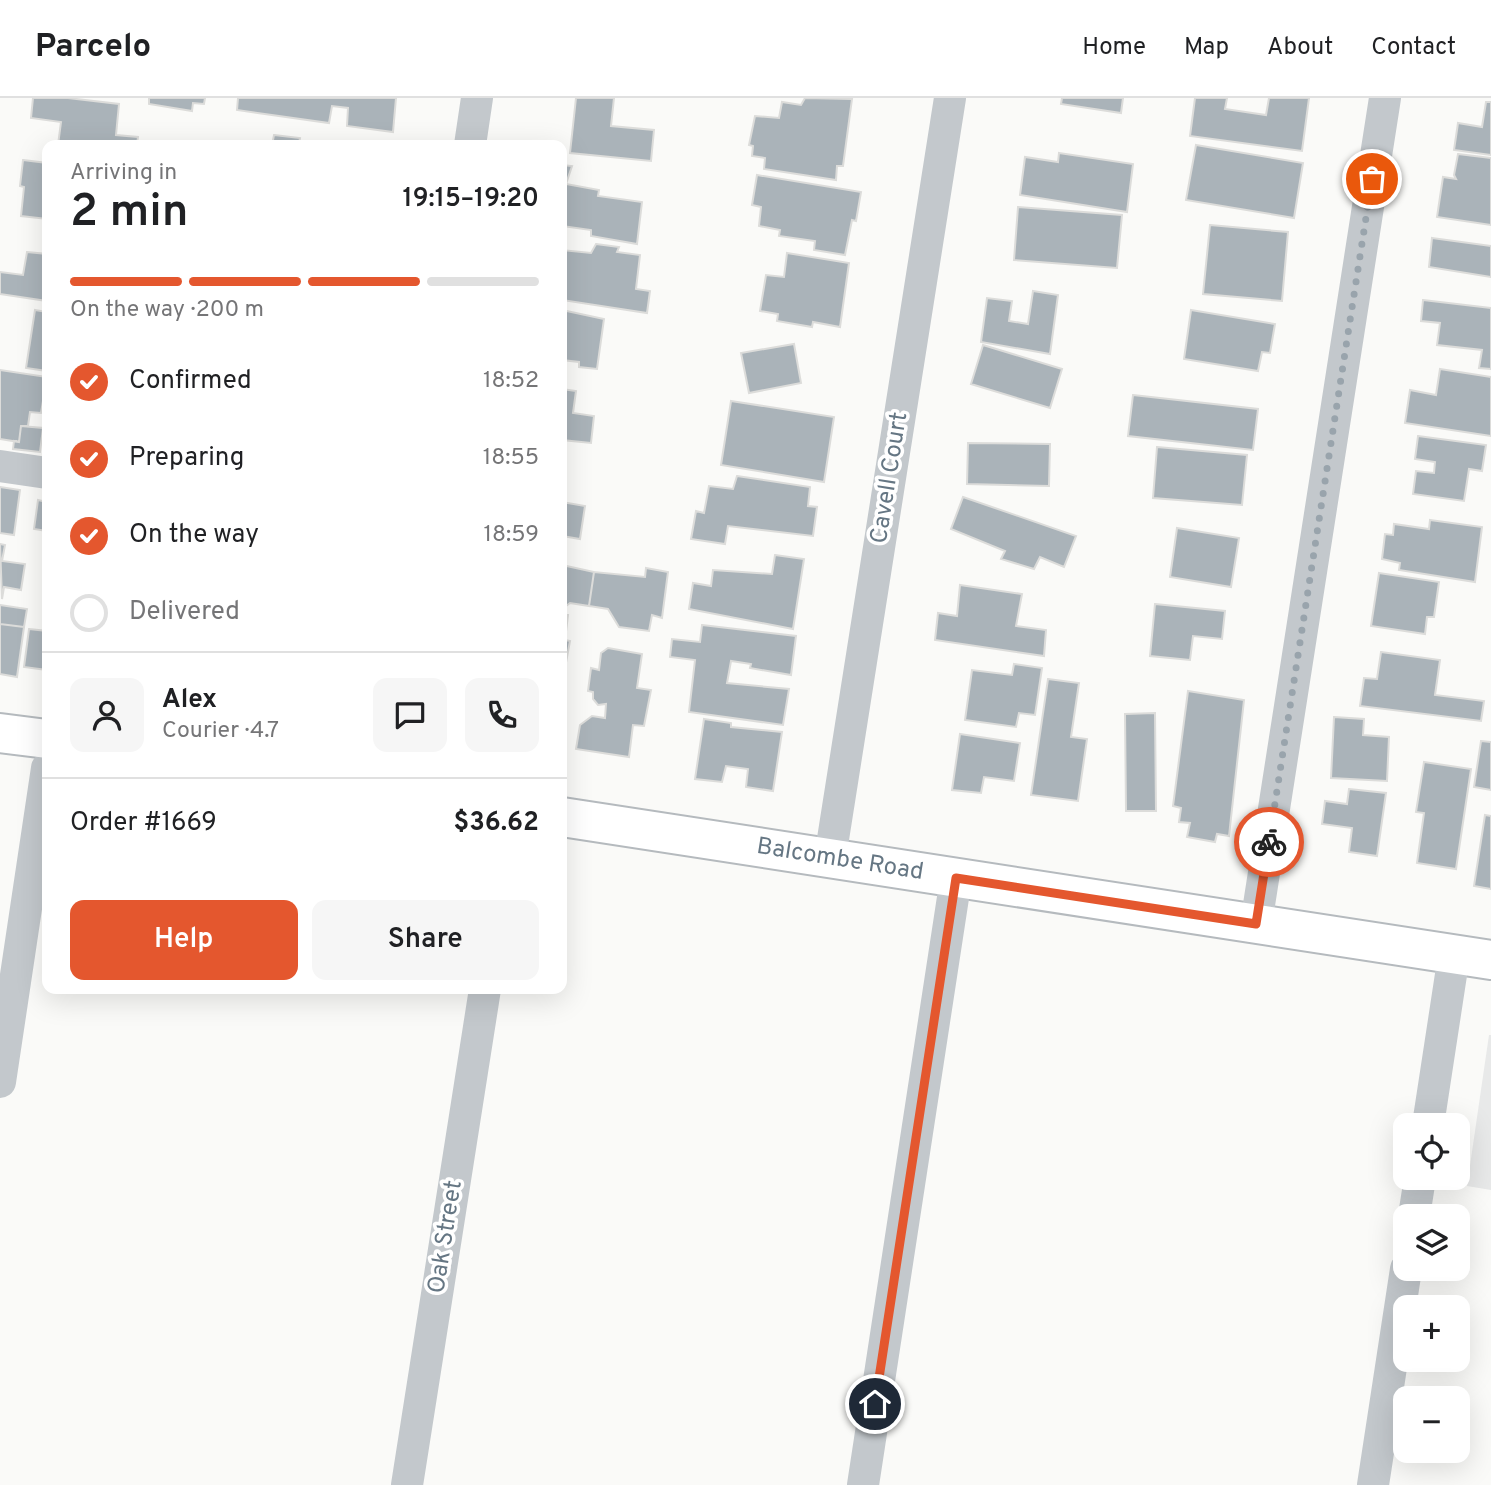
<!DOCTYPE html>
<html lang="en">
<head>
<meta charset="utf-8">
<style>
	body { margin:0; font-family:Overpass,sans-serif; background:#f6f6f6; color:#202124; height:100vh; display:flex; flex-direction:column; font-size:26px; white-space:nowrap }
	* { box-sizing:border-box; margin:0 }
	p { font-size:23px; color:#757577 }
	.icon { flex:none; width:38px; height:38px; fill:none; stroke:currentColor; stroke-width:2; stroke-linecap:round; stroke-linejoin:round }
	.map { position:relative; flex:1; overflow:hidden }
	.panel { position:absolute; left:42px; top:42px; width:525px; height:854px; display:flex; flex-direction:column; background:#fff; border-radius:14px; box-shadow:0 7px 28px #0002 }
	.panel>* { flex:none }
	.controls { position:absolute; left:1393px; top:1015px; display:grid; gap:14px }
	.controls a { display:grid; place-items:center; width:77px; height:77px; border-radius:14px; background:#fff; box-shadow:0 7px 28px #0002; font-size:35px }
	.pin { position:absolute; display:grid; place-items:center; width:60px; height:60px; color:#fff; margin:-30px; border:4px solid #fff; border-radius:50%; box-shadow:0 2px 7px #0007 }
	.courier { position:absolute; display:grid; place-items:center; width:70px; height:70px; margin:-35px; border:5px solid #e4572e; border-radius:50%; background:#fff; color:#222; box-shadow:0 2px 9px #0007 }
	.overview em { font-style:normal; font-weight:600 }
	.overview div { display:flex; flex-direction:column-reverse }
	.overview { display:flex; align-items:center; justify-content:space-between; height:119px; padding:0 28px }
	h1 { font-size:46px; font-weight:600; line-height:52px }
	.bar { display:grid; grid-template-columns:repeat(4,1fr); gap:10px 7px; align-content:center; height:84px; padding:0 28px }
	.bar i { height:9px; border-radius:5px; background:#e0e0e0 }
	.bar .current { background:#e4572e }
	.bar p { grid-column:span 4 }
	.line { display:flex; align-items:center; gap:18px; padding:0 28px; border-top:2px solid #e0e0e0 }
	.line div { flex:1 }
	.round { display:grid; place-items:center; flex:none; width:74px; height:74px; border-radius:14px; background:#f6f6f6 }
	ol { padding:0 28px; list-style:none }
	li { display:flex; align-items:center; gap:21px; height:77px }
	li p { margin-inline-start:auto }
	li .icon { padding:7px; border-radius:50%; background:#e4572e; color:#fff; stroke-width:4 }
	li:last-child { color:#757577 }
	li i { width:38px; height:38px; border:4px solid #e0e0e0; border-radius:50% }
	.action { display:flex; gap:14px; margin-top:auto; padding:14px 28px }
	.action a { flex:1; height:80px; border-radius:14px; background:#e4572e; color:#fff; font-size:28px; font-weight:600; line-height:80px; text-align:center }
	.action a+a { background:#f6f6f6; color:#202124 }
	header { display:flex; align-items:center; gap:42px; box-sizing:border-box; height:98px; padding:0 35px; background:#fff; border-bottom:2px solid #e0e0e0 }
	header strong { font-size:33px }
	nav { display:flex; gap:38px; margin-inline-start:auto; font-size:24px }
	.map>svg:first-child { display:block }
</style>
</head>
<body>
<header>
<strong>Parcelo</strong>
<nav><a>Home</a><a>Map</a><a>About</a><a>Contact</a></nav>
</header>
<div class="map">
<svg width="1491" height="1387" viewBox="0 0 1491 1387">
	<rect width="100%" height="100%" fill="#fafaf8"/>
	<path fill="#e8e9e9" d="M1489 937H1491V1092L1467 1088Z"/>
	<path fill="#aab3b9" stroke="#dcdcda" stroke-width="2" d="M33 0H68L119 6 116 37 138 39 137 47H58L61 24 31 20Z
		M149 0H205L204 6 193 5 192 13 149 6Z
		M238 0H396L393 34 347 28 348 10 332 8 329 25 237 12Z
		M576 0H614L611 28 654 32 651 63 570 55Z
		M805 0 852 1 843 68H837L836 82 764 71 765 60 752 58 753 48 749 47 755 18 779 20 782 4 801 7Z
		M1062 0H1123L1121 15 1061 6Z
		M1195 0H1227L1225 11 1266 17 1269 0H1309L1302 53 1190 38Z
		M1486 4H1491V57L1454 52 1458 25 1482 29Z
		M274 37 300 40 299 46 308 47H272Z
		M1196 47 1303 65 1294 120 1186 102Z
		M1059 55 1133 66 1127 114 1020 97 1025 59 1058 64Z
		M1458 56 1491 60V127L1437 119 1443 79 1456 81 1454 77Z
		M23 62 47 65V121L21 118 24 89 20 88Z
		M562 67 572 68 566 86 599 92 598 98 642 104 637 146 591 138V132L562 128Z
		M757 77 861 94 856 123 852 122 845 157 814 152 815 143 779 138 780 132 759 128 761 109 752 107Z
		M1018 109 1122 117 1117 170 1014 162Z
		M1210 127 1288 134 1282 203 1203 196Z
		M1432 140 1491 148V179L1429 169Z
		M596 146 619 149 617 154 640 157 636 191 650 193 647 215 562 202V152L591 155Z
		M27 154 47 156V203L0 196V174L23 177Z
		M787 155 849 165 840 229 813 224 812 229 777 223 778 216 760 213 766 177 784 179Z
		M1033 193 1058 197 1050 256 981 244 987 200 1012 203 1009 223 1028 226Z
		M1423 202 1491 210V271L1479 270 1482 252 1437 247 1440 225 1421 223Z
		M35 212 47 214V273L26 270Z
		M562 212 604 221 597 271 579 269V264L562 262Z
		M1191 212 1275 226 1270 255 1262 254 1258 273 1184 261Z
		M794 246 801 285 749 295 741 255Z
		M983 247 1062 271 1050 310 971 286Z
		M1440 271 1491 279V338L1405 325 1410 292 1436 297Z
		M0 272 47 279 41 315 30 314 28 328H21L19 344 0 341Z
		M562 291 576 293 573 315 594 318 591 345 562 342Z
		M1133 297 1258 311 1253 352 1128 338Z
		M731 303 834 319 824 384 721 367Z
		M21 328 43 330 40 354 13 351 14 343 19 344Z
		M1418 338 1486 347 1482 373 1469 371 1464 403 1413 396 1416 373 1434 375 1435 364 1415 361Z
		M968 345 1050 346 1049 388 967 386Z
		M1157 349 1247 357 1242 407 1153 400Z
		M737 378 810 389 808 408 817 409 813 438 728 428 725 446 691 441 696 413 704 415 709 388 733 391Z
		M0 389 20 392 14 437 0 435Z
		M963 399 1076 438 1064 469 1040 459 1034 471 1001 461 1005 453 951 431Z
		M38 402 47 404V433L34 431Z
		M562 404 585 408 580 441 562 438Z
		M1430 422 1482 429 1475 484 1399 472 1400 465 1382 461 1385 436 1393 437 1394 426 1429 431Z
		M1177 430 1239 440 1231 489 1170 479Z
		M0 446 5 447 2 463 25 466 21 492 4 489 2 501Z
		M775 457 804 461 793 531 689 511 693 485 711 488 713 472 772 476Z
		M562 467 594 474 589 508 570 505 562 511Z
		M646 470 668 474 662 520 652 517 649 533 619 529 608 511 589 508 594 474 645 479Z
		M1379 475 1439 484 1434 519H1427L1425 536 1371 528Z
		M960 487 1022 496 1016 528 1046 532 1044 558 935 542 938 515 957 518Z
		M1155 506 1225 513 1222 541 1193 538 1190 562 1150 558Z
		M0 507 27 511 24 529 0 526Z
		M562 517H568L565 542 570 543 562 586Z
		M0 526 24 529 17 579 0 576Z
		M702 527 796 538 791 577 750 570 751 566 731 563 727 585 789 591 783 627 689 614 695 562 670 559 672 541 700 544Z
		M29 531 47 533V572L24 569Z
		M608 550 642 556 637 590 651 592 644 628 633 627 629 659 576 651 580 627 592 618 605 620 606 606 598 607 593 601V594L588 593 591 570 599 572 601 555Z
		M1381 554 1440 562 1435 597 1484 603 1481 623 1360 608 1364 580 1377 581Z
		M1014 566 1042 570 1035 617 1019 615 1016 629 965 622 972 572 1012 577Z
		M1048 581 1079 585 1071 639 1087 641 1078 703 1031 697Z
		M1188 593 1244 602 1229 738 1217 736 1215 744 1187 739 1190 725 1179 724 1181 710 1173 708Z
		M1155 615 1156 713H1126L1125 616Z
		M1334 619 1364 621 1363 637 1389 639 1387 683 1331 680Z
		M704 621 731 625V629L782 634 773 693 746 689 748 671 726 668 722 684 695 681Z
		M960 636 1020 645 1014 683 984 679 981 695 952 692Z
		M1481 643 1491 644V692L1474 689Z
		M1424 664 1471 671 1456 771 1417 765 1424 715 1416 714Z
		M1349 691 1386 695 1377 758 1349 754 1352 730 1322 726 1325 703 1347 706Z
		M1485 717 1491 718V791L1474 788Z"/>
	<g fill="none" stroke-linecap="round" stroke-linejoin="round">
		<defs>
			<path id="major" d="M0 635 47 641
				M562 719 1491 862"/>
		</defs>
		<use href="#major" stroke="#b5babe" stroke-width="42"/>
		<path stroke="#c3c8cc" stroke-width="32" d="M470 47 477 0
			M0 368 47 375
			M830 760 950 0
			M1256 826 1385 0
			M0 984 47 670
			M1428 1027 1454 857
			M1414 1118 1420 1080
			M407 1387 485 891
			M863 1387 956 780
			M1373 1387 1406 1171"/>
		<use href="#major" stroke="#fff" stroke-width="38"/>
	</g>
	<g fill="none" stroke-linecap="round" stroke-linejoin="round">
		<path stroke="#99a4ac" stroke-width="7" stroke-dasharray="0 12.6" d="M1269 744 1372 81"/>
		<path stroke="#e4572e" stroke-width="9" d="M875 1306 956 780 1256 826 1269 744"/>
	</g>
	<g text-anchor="middle" dominant-baseline="central" stroke-width="7" stroke-linejoin="round" paint-order="stroke">
		<g font-size="24" fill="#657683" stroke="#fff">
			<text transform="translate(890 380) rotate(-81)">Cavell Court</text>
			<text transform="translate(840 762) rotate(9)">Balcombe Road</text>
			<text transform="translate(446 1139) rotate(-81)">Oak Street</text>
		</g>
	</g>
</svg>
<div class="controls">
<a><svg class="icon" aria-label="locate" viewBox="0 0 24 24"><circle cx="12" cy="12" r="6"/><path d="M12 2v4M12 18v4M2 12h4M18 12h4"/></svg></a>
<a><svg class="icon" aria-label="layers" viewBox="0 0 24 24"><path d="M12 4l9 5-9 5-9-5zM3 14l9 5 9-5"/></svg></a>
<a>+</a>
<a>−</a>
</div>
<div class="pin" style="left:1372px;top:81px;background:#ea580c"><svg class="icon" aria-label="bag" viewBox="0 0 24 24"><path d="M5 8h14l-1 12H6zM9 8a3 3 0 0 1 6 0"/></svg></div>
<div class="pin" style="left:875px;top:1306px;background:#1f2937"><svg class="icon" aria-label="home" viewBox="0 0 24 24"><path d="M3 11l9-7 9 7M6 9v11h12V9"/></svg></div>
<div class="courier" style="left:1269px;top:744px"><svg class="icon" aria-label="bike" viewBox="0 0 24 24"><circle cx="6" cy="16" r="4"/><circle cx="18" cy="16" r="4"/><path d="M6 16l4-8h5l3 8M10 8l3 8H6M13 5h3"/></svg></div>
<section class="panel">
<div class="overview"><div><h1>2 min</h1><p>Arriving in</p></div><em>19:15–19:20</em></div>
<div class="bar"><i class="current"></i><i class="current"></i><i class="current"></i><i></i><p>On the way · 200 m</p></div>
<ol>
<li><svg class="icon" aria-label="check" viewBox="0 0 24 24"><path d="M5 12l5 5 9-10"/></svg>Confirmed<p>18:52</p></li>
<li><svg class="icon" aria-label="check" viewBox="0 0 24 24"><path d="M5 12l5 5 9-10"/></svg>Preparing<p>18:55</p></li>
<li><svg class="icon" aria-label="check" viewBox="0 0 24 24"><path d="M5 12l5 5 9-10"/></svg>On the way<p>18:59</p></li>
<li><i></i>Delivered</li>
</ol>
<div class="line" style="height:126px"><a class="round"><svg class="icon" aria-label="person" viewBox="0 0 24 24"><circle cx="12" cy="8" r="4"/><path d="M4 21q1-7 8-7t8 7"/></svg></a><div><b>Alex</b><p>Courier · 4.7</p></div><a class="round"><svg class="icon" aria-label="chat" viewBox="0 0 24 24"><path d="M4 5h16v11H9l-5 4z"/></svg></a><a class="round"><svg class="icon" aria-label="phone" viewBox="0 0 24 24"><path d="M5 4h4l2 5-3 2q2 4 5 5l2-3 5 2v4C11 20 4 13 5 4z"/></svg></a></div>
<div class="line" style="height:91px"><div>Order #1669</div><b>$36.62</b></div>
<div class="action"><a>Help</a><a>Share</a></div>
</section>
</div>
</body>
</html>
